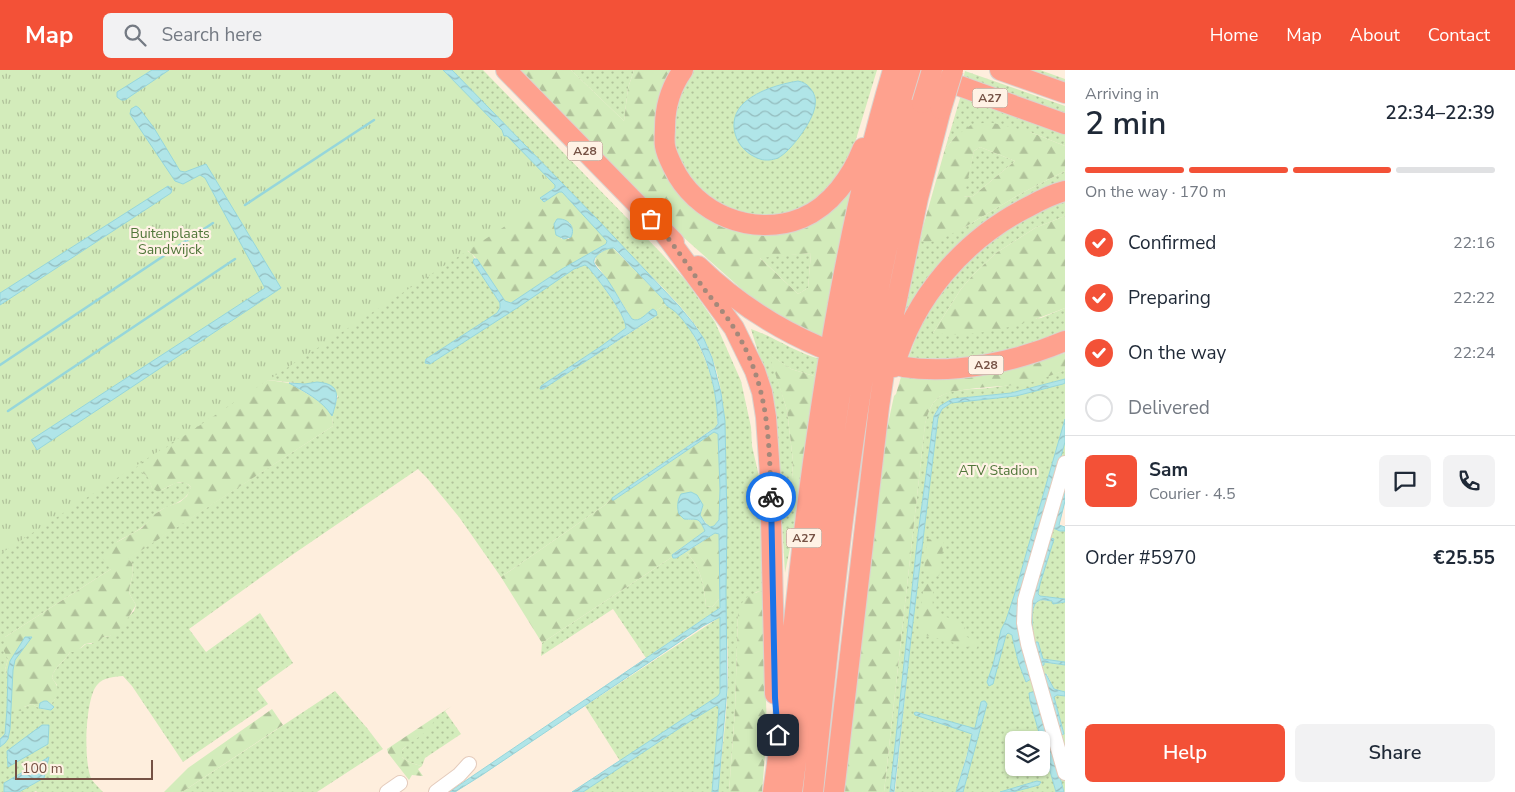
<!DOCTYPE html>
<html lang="en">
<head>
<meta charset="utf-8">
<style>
	body { margin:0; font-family:"Nunito Sans",sans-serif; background:#f2f2f3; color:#1f2937; height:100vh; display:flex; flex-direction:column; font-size:19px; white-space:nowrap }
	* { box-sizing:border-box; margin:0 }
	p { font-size:16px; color:#747a83 }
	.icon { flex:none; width:28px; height:28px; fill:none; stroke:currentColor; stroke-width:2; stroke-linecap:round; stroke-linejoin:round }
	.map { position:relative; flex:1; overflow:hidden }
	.drawer { display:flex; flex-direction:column; background:#fff; width:450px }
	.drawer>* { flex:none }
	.fabs { position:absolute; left:1005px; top:661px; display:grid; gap:10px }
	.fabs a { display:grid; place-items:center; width:45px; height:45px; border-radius:8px; background:#fff; box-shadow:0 1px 4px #0004; font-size:25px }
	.scale { position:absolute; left:15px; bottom:12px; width:138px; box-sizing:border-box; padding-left:5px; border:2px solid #755144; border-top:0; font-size:14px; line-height:18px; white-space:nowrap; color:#755144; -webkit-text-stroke:4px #fff2e5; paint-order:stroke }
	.pin { position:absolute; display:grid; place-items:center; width:42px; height:42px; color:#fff; margin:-21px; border-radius:10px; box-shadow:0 2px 8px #0006 }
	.courier { position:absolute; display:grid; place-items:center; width:50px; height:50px; margin:-25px; border:4px solid #1a73e8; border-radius:50%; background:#fff; color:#222; box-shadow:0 1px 6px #0007 }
	.overview em { font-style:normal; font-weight:600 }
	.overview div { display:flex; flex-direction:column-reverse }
	.overview { display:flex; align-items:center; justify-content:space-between; height:85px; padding:0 20px }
	h1 { font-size:32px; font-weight:600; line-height:38px }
	.bar { display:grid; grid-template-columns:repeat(4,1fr); gap:8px 5px; align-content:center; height:60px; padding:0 20px }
	.bar i { height:6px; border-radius:4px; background:#e0e1e3 }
	.bar .current { background:#f35137 }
	.bar p { grid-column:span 4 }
	.line { display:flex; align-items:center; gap:12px; padding:0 20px; border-top:1px solid #e0e1e3 }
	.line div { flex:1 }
	.round { display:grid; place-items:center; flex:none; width:52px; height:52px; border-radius:8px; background:#f2f2f3 }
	ol { padding:0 20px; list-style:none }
	li { display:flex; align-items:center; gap:15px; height:55px }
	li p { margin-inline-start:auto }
	li .icon { padding:5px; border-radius:50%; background:#f35137; color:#fff; stroke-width:4 }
	li:last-child { color:#747a83 }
	li i { width:28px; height:28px; border:2px solid #e0e1e3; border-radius:50% }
	.cta { display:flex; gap:10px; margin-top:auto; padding:10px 20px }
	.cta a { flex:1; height:58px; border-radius:8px; background:#f35137; color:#fff; font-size:20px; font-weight:600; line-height:58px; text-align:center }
	.cta a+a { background:#f2f2f3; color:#1f2937 }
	header { display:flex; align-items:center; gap:30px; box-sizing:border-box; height:70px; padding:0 25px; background:#f35137; color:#fff }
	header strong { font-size:24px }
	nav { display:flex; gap:28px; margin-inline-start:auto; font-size:18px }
	.search { width:350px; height:45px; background:#f2f2f3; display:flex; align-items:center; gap:12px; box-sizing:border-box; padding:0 18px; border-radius:8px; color:#747a83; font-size:19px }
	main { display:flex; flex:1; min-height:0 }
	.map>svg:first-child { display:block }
</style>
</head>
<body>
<header>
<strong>Map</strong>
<div class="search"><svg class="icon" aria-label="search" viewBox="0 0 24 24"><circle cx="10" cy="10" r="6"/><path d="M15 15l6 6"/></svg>Search here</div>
<nav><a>Home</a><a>Map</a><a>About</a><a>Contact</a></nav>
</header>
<main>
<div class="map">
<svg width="1065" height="722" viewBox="0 0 1065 722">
	<defs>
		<pattern id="grass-dots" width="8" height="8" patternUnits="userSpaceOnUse" patternTransform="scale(1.25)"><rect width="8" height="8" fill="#d3ecbb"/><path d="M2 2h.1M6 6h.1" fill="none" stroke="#b0c29a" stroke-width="1.8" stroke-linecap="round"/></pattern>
		<pattern id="forest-firs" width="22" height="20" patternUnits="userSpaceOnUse" patternTransform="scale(1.25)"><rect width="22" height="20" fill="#d3ecbb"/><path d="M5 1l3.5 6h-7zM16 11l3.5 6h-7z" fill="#b0c29a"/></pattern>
		<pattern id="park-tufts" width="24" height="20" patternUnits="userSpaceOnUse" patternTransform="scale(1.25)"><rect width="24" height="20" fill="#d3ecbb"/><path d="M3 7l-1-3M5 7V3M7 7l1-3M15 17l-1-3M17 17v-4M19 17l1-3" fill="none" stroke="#b0c29a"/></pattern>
		<pattern id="water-waves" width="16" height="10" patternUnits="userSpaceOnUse" patternTransform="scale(1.25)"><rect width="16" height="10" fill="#b0e5e8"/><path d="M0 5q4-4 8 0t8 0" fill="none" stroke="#94bcbe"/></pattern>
	</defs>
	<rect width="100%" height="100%" fill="#feeedd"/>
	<path fill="url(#grass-dots)" fill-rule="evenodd" d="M452 0H483L662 184 687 212 715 252 741 311 751 357 752 376 761 415 762 521 756 522 738 543 735 640 729 722H718C722 681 728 639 728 598 728 569 725 540 726 511 727 476 727 442 726 407 726 361 726 311 704 269 690 242 655 211 634 188 574 125 513 63 452 0Z
		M571 0H634L628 18 624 51Z
		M694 0H877L853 79 837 109 819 126 799 140 777 145 751 146 712 131 683 99 674 80 673 64 677 33 685 11ZM798 11 815 37C810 53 788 88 770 90 763 91 756 87 750 84L736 44C746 23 776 15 798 11Z
		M1028 0H1040L1065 9V13Z
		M965 1 1065 36V51L962 14Z
		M961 25 1065 62V76L1030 62 956 66 945 79Z
		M980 77 1015 91 973 126 963 127 974 81Z
		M1065 101V116L1028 131 899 259 921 164 923 172 965 157 1020 124Z
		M1065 129V146L1035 158 996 183 973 205 961 219 933 263 1041 248 1065 238V264L1026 278 964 288 908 289 922 251 937 227 953 207 979 181 1026 146Z
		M463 178 472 184 475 189 473 192 500 233V238L497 243 426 289 425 291 426 294H430L499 249 574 199 585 195 588 197C598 209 624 243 626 258L600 277 541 316 540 319H543L652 249 657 245 656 241 665 234C668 237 672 238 675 241 701 266 720 320 717 356L612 428 605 435 501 507 459 447 427 408 418 399 292 485 189 559 206 582 260 543 293 593 257 619 268 634 183 692 132 616 123 606C113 607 104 607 97 615 85 629 83 694 92 710 95 714 99 718 103 722H37L36 721 34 722H19L44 708 4 713V722H0V235ZM268 310 305 314 317 312 338 326 332 346 333 356 127 489 132 493 133 503 129 520 130 525 136 535 134 541 110 566 103 567 91 574H86L81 578 70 582C65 592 54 596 52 608L57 615 55 629 51 634 54 637 51 640 41 639 32 634 24 637 5 600 8 589 5 567 111 499 117 472C124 467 133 464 141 458 147 454 152 447 158 442 170 434 187 433 191 417L185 412 175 413 162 420 152 418 149 408 142 402Z
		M811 183 808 218 798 224 759 187Z
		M751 259C775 267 796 283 820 289L817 307 791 299 770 285 787 340 793 391 791 429 797 442 785 503 779 402 765 305Z
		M1065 300V309L1011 323 952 329 940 336 934 345 918 464 890 722H884L925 354C927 345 931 333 939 327 953 318 973 320 989 318 1014 315 1041 309 1065 300Z
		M1065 313V427L1053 457 1060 461H1065V529L1040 526 1038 524C1041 505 1048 487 1051 468L1029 542 1033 560C1032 552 1030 533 1041 530 1044 530 1049 531 1053 531V534L1065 532V592L1043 589 1038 573 1036 572 1044 592 1065 595V622L1054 619 1047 604 1044 605V610L1062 665 1064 664 1054 627 1057 625 1065 626V695L1057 684 1065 712V722L1046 686 1056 722H1013L1039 715 1041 713 1039 711 1000 722H963L973 685 975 658 968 657 915 642 970 663 972 666 956 722H895L911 568 938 347 942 339 951 333 1016 326ZM1014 670H1041V698H1014Z
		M686 482C701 497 704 515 706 536L712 537 720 528V538L646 588 613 539 541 586 542 573 672 487 676 488Z
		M720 547V623L718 626 620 691 585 636Z
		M335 621 367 658 383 679 317 722H182Z
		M716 635 719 637 712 722H583L689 652Z
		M452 636 445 641 461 664 425 688 422 696C414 694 407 692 402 687V680L435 648V647Z"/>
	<path fill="url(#forest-firs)" fill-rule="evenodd" d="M517 0H571L624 51 628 18 634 0H676L663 27 681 121 765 160 855 110 823 273 794 260 746 223 673 158ZM811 183 808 218 798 224 760 188Z
		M989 52 1030 62 1065 76V101L1020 124 965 157 938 171 923 172 921 164 945 79 956 66 971 55ZM980 77 1015 91 973 126 964 127 974 81Z
		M507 66 555 115V118L540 128 544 132 559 122H562L607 170 606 174 562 199 513 232 509 233 505 231 477 189 472 184 464 178ZM562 149 570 153 573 160 569 169H561Z
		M1065 146V238C1022 255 979 269 933 263L961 219 973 205 996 183 1035 158Z
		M612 177 663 229 665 234 656 241 651 240C646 245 640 252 632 249L607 209 595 193 596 186 608 178Z
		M1065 283V300C1052 305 1038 311 1024 314 1004 317 954 317 939 327 931 333 927 345 925 355L884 722H843L886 363 894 326 896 324 901 307C959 312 1011 303 1065 283Z
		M769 284 791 299 817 307 796 444 791 429 793 391 787 340Z
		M268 310 289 313 314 328 327 337 332 346 333 356 128 489 132 493 133 503 129 520 130 525 136 535 125 553 116 563 110 566 103 567 98 572 85 574 76 582H70C65 592 54 596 52 608 60 618 60 624 51 634L47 631 40 633 39 638 32 634 24 637 21 641 14 640 10 636 7 619 11 611 5 600 8 589 3 579 5 567 111 499 102 488 117 472 142 458 155 444 166 437 180 432 187 426 191 417C181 406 169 417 158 422L152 418C148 405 146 404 134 399Z
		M714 362 718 364 720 419 719 450 714 456 709 457 700 445 702 440 678 436 679 444 689 450 696 449 701 453 705 461 673 484 672 487 542 573 501 507 605 435 612 428V430H614Z
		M717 462 719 465 720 528 712 537 706 536C704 515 701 497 686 482Z
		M927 469 944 471 939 506 928 505 924 501Z
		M924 513 934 514C930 553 934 539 963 554L965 557 964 565 979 574 976 579 918 563Z
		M762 521 767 659 762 722H729L735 640 738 543C742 529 748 524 762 521Z
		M272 639 283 655 182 722H164L188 698Z
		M435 647C435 659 411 671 402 680V687C407 692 414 694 422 696L418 699 423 706 412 705 409 710 388 683 387 679Z"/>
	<path fill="url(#park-tufts)" d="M0 0H453L505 53 543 97 550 120 541 133 0 484Z"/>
	<path fill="url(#water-waves)" stroke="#96d6db" d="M152 0H169L125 30H121L117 27V22Z
		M443 0H452L598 150 679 236 693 253 704 269 712 288 721 323 725 351 727 453 726 521 727 619 718 722H712L719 638 717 635 689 652 583 722H572L718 626 720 623V547L703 556 482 705 455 722H449L720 538 719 464 715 463 676 488H673L672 485 705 461C698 446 698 450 684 449L679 444C677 438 677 431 681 424L691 422 697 425 703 435 700 445 705 453 710 457 714 456 719 450 720 419 718 364 714 362 614 430H612V428L715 358 718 354C717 323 709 287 691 261 686 254 680 245 673 240 668 236 665 236 663 229L614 178C608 177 592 185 594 193 596 198 603 204 607 209 616 222 623 237 632 249 640 253 646 243 653 239L656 241 657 245 543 319H540L541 316 600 277 626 258C625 243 598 209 588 197L585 195 574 199 520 236 430 294 425 293 426 289 497 243 500 238V233L473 192 474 189H477L505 231 511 233 562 199 606 174 607 171 562 122H559L544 132 540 128 555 118V115L507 66H504L502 60Z
		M798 11C803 12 807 14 810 18 815 24 816 29 815 36 813 51 791 81 778 88 772 90 766 91 760 89 735 81 724 50 745 32 759 20 780 14 798 11Z
		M136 36 139 38 154 58 180 101 185 102 206 94 281 218 37 380 31 370 265 218 205 108 200 105 183 114 175 111 130 44 131 39Z
		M168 116 172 119 171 123 0 235V223Z
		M557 149C568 148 576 157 571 167L564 169 556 165 554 154Z
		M1065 309V313L1063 314 1016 326 951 333 942 339 938 347 911 568 894 722H890L918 464 934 346 940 336 952 329 1011 323Z
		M317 312C342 314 338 327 332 346 322 330 305 322 289 313L305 314Z
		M1065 349V372L1018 540 1017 557 1031 609 1026 612 1019 594 1013 570 1012 565 1008 563 1006 565 993 614 989 616 987 612 993 595 1001 560 1006 550 1014 526Z
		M1065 413V431L1059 455 1065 457V461H1060L1053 458Z
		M1051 468 1054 469 1040 514 1038 524 1040 526 1065 529V532L1053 534 1052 531C1049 531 1044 529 1040 530 1030 533 1032 552 1033 560L1030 561 1029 542 1033 524Z
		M25 567H32L15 590 13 600 10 659 8 669 5 673 0 677V669L5 664 7 639 8 600 10 591Z
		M1036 572H1038L1043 589 1065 592V595L1044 592V595L1041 596 1034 574Z
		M1044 604H1046L1054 619 1065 622V626L1057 625 1054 627 1064 664 1061 665 1044 610Z
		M1036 621 1064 722H1056L1030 631 1029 623Z
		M44 631H47L54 637 51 640 39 638 40 633Z
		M983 631H985L987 634 963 722H956L967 686 972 664 915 645 914 643 916 642 973 658H975L981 632Z
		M42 655H49L48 674 8 697 7 681Z
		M49 687 44 708 19 722H4V713Z
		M1037 711 1041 712 1039 715 1013 722H1000Z"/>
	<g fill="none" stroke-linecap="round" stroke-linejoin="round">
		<path stroke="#96d6db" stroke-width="2.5" d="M245 135 374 50
			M0 295 213 153
			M8 341 235 189"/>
		<defs>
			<path id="minor" d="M1065 393 1025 530 1024 553 1028 574 1065 703
				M387 722 400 713
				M436 722 459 705 469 694"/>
			<path id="highway" d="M506 0 674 172
				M683 0C671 17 665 36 665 57 665 63 664 70 665 76 666 83 670 91 673 97 695 144 753 168 802 148 831 136 852 106 863 78
				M1000 0 1065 23
				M935 7 1065 54
				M664 163 734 258 755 301 762 322 766 347 770 404 775 624
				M698 196C734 231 774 257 820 277
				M894 297C914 227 965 168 1030 136 1041 130 1053 124 1065 121
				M904 297C955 305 1018 291 1065 271
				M773 722C788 622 796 522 809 422 828 280 852 137 893 0
				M792 722C810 592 819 462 839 332 850 260 865 188 882 117 891 78 900 39 911 0
				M813 722C829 568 844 414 871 261 884 184 903 108 922 33
				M834 722 879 337 890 263 918 128 941 39"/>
		</defs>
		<use href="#minor" stroke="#e4cbbc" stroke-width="16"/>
		<use href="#highway" stroke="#dbd2ce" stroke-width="22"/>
		<use href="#minor" stroke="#fff" stroke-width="14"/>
		<use href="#highway" stroke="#fea18e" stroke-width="20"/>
		<defs>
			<path id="highway-bridge" d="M922 33 932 0
				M941 39 953 0"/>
		</defs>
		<use href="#highway-bridge" stroke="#dbd2ce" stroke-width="22" stroke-linecap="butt"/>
		<use href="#highway-bridge" stroke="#fea18e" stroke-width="20"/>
	</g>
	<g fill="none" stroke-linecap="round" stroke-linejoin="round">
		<path stroke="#a5887a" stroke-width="5" stroke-dasharray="0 9" d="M651 149C671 169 686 193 702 216 712 230 725 243 734 258 768 313 769 364 771 427"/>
		<path stroke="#1a73e8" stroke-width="6" d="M771 427 775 628 778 665"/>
	</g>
	<g text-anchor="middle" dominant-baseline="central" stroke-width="4.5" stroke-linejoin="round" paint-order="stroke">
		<g fill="#fff2e5" stroke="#9e8174" stroke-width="1">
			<rect x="972.5" y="18.5" width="35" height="19" rx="4"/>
			<rect x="567.5" y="71.5" width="35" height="19" rx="4"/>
			<rect x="968.5" y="285.5" width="35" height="19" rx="4"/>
			<rect x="786.5" y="458.5" width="35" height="19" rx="4"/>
		</g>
		<g font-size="12" font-weight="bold" fill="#755144">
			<text x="990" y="28">A27</text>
			<text x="585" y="81">A28</text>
			<text x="986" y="295">A28</text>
			<text x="804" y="468">A27</text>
		</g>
		<g font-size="14" fill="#507639" stroke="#fff2e5">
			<text x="170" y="163">Buitenplaats<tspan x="170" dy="16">Sandwijck</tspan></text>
			<text x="998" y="400">ATV Stadion</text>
		</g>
	</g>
</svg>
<div class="fabs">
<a><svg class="icon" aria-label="layers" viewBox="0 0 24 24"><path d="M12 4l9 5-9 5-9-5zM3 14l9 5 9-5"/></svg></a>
</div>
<div class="scale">100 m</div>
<div class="pin" style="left:651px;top:149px;background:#ea580c"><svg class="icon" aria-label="bag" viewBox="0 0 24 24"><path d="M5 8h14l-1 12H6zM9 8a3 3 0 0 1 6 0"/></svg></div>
<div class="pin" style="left:778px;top:665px;background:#1f2937"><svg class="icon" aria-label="home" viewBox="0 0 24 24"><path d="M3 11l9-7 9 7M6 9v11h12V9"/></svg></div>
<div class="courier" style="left:771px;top:427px"><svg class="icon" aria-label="bike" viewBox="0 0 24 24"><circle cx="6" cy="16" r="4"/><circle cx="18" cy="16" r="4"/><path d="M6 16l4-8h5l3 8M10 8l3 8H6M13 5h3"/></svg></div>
</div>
<section class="drawer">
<div class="overview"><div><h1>2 min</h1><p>Arriving in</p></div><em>22:34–22:39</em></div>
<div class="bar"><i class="current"></i><i class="current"></i><i class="current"></i><i></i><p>On the way · 170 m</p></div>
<ol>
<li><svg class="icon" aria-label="check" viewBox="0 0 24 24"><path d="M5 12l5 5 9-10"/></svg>Confirmed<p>22:16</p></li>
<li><svg class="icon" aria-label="check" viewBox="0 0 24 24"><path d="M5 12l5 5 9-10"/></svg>Preparing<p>22:22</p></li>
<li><svg class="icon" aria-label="check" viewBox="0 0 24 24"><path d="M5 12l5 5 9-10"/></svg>On the way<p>22:24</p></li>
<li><i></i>Delivered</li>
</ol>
<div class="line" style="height:90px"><b class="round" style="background:#f35137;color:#fff">S</b><div><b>Sam</b><p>Courier · 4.5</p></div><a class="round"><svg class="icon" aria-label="chat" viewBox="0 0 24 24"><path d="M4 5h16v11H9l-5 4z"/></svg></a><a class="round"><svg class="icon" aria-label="phone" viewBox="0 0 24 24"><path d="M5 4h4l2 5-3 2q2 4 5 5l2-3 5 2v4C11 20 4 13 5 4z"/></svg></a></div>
<div class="line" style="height:65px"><div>Order #5970</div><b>€25.55</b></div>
<div class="cta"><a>Help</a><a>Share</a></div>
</section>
</main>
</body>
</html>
